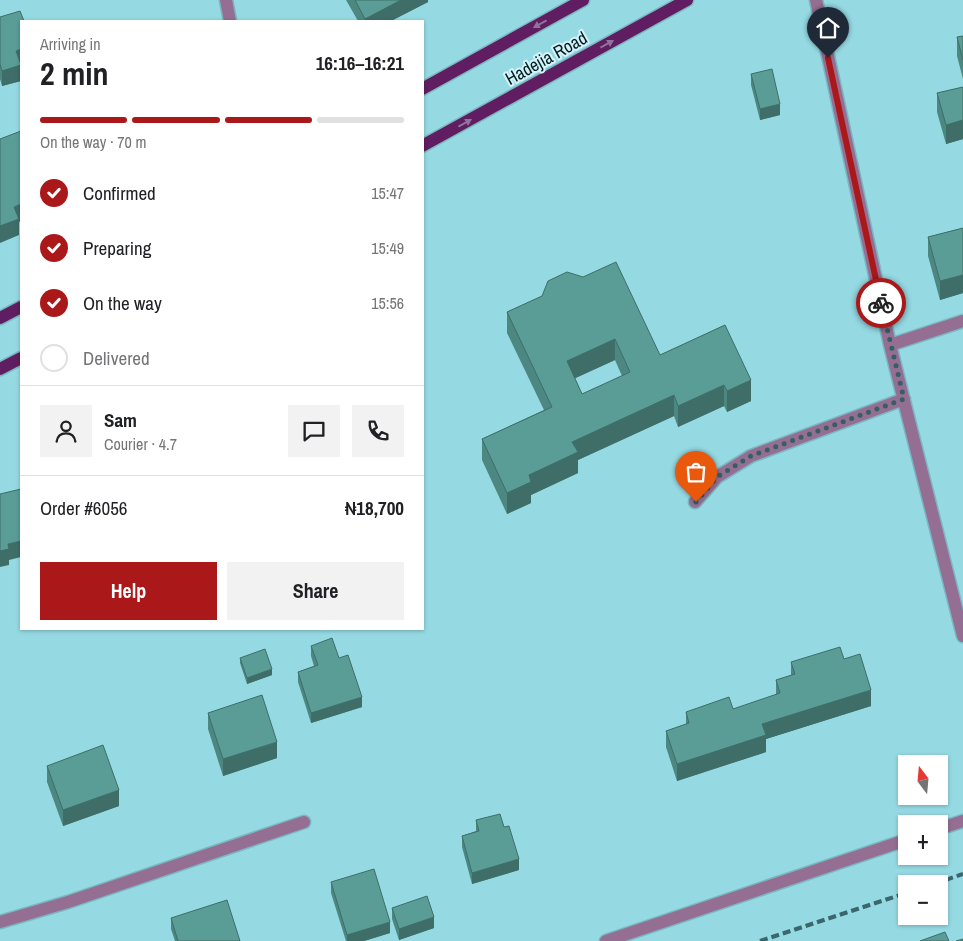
<!DOCTYPE html>
<html lang="en">
<head>
<meta charset="utf-8">
<style>
	body { margin:0; font-family:"Archivo Narrow",sans-serif; background:#f2f2f2; color:#202124; height:100vh; display:flex; flex-direction:column; font-size:19px; white-space:nowrap }
	* { box-sizing:border-box; margin:0 }
	p { font-size:16px; color:#757577 }
	.icon { flex:none; width:28px; height:28px; fill:none; stroke:currentColor; stroke-width:2; stroke-linecap:round; stroke-linejoin:round }
	.map { position:relative; flex:1; overflow:hidden }
	.sheet { position:absolute; left:20px; top:20px; width:404px; height:610px; display:flex; flex-direction:column; background:#fff; border-radius:0px; box-shadow:0 1px 4px #0004 }
	.sheet>* { flex:none }
	.needle { width:32px; rotate:344deg }
	.buttons { position:absolute; left:898px; top:755px; display:grid; gap:10px }
	.buttons a { display:grid; place-items:center; width:50px; height:50px; border-radius:0px; background:#fff; box-shadow:0 1px 4px #0004; font-size:25px }
	.pin { position:absolute; display:grid; place-items:center; width:42px; height:42px; color:#fff; margin:-51px -21px; border-radius:50% 50% 50% 0; rotate:-45deg; box-shadow:0 0 5px #0007 }
	.pin .icon { rotate:45deg }
	.courier { position:absolute; display:grid; place-items:center; width:50px; height:50px; margin:-25px; border:4px solid #ab1819; border-radius:50%; background:#fff; color:#222; box-shadow:0 1px 6px #0007 }
	.summary em { font-style:normal; font-weight:700 }
	.summary div { display:flex; flex-direction:column-reverse }
	.summary { display:flex; align-items:center; justify-content:space-between; height:85px; padding:0 20px }
	h1 { font-size:32px; font-weight:700; line-height:38px }
	.bar { display:grid; grid-template-columns:repeat(4,1fr); gap:8px 5px; align-content:center; height:60px; padding:0 20px }
	.bar i { height:6px; border-radius:4px; background:#e0e0e0 }
	.bar .selected { background:#ab1819 }
	.bar p { grid-column:span 4 }
	.line { display:flex; align-items:center; gap:12px; padding:0 20px; border-top:1px solid #e0e0e0 }
	.line div { flex:1 }
	.round { display:grid; place-items:center; flex:none; width:52px; height:52px; border-radius:0px; background:#f2f2f2 }
	ol { padding:0 20px; list-style:none }
	li { display:flex; align-items:center; gap:15px; height:55px }
	li p { margin-inline-start:auto }
	li .icon { padding:5px; border-radius:50%; background:#ab1819; color:#fff; stroke-width:4 }
	li:last-child { color:#757577 }
	li i { width:28px; height:28px; border:2px solid #e0e0e0; border-radius:50% }
	.button { display:flex; gap:10px; margin-top:auto; padding:10px 20px }
	.button a { flex:1; height:58px; border-radius:0px; background:#ab1819; color:#fff; font-size:20px; font-weight:700; line-height:58px; text-align:center }
	.button a+a { background:#f2f2f2; color:#202124 }
	.map>svg:first-child { display:block }
</style>
</head>
<body>
<div class="map">
<svg width="963" height="941" viewBox="0 0 963 941">
	<rect width="100%" height="100%" fill="#95d9e3"/>
	<g fill="none" stroke-linecap="round" stroke-linejoin="round">
		<defs>
			<path id="minor" d="M226 0 230 21
				M816 0 890 345 963 636
				M890 345 963 321
				M695 502 717 477 751 456 904 399
				M939 829 963 821
				M0 922 68 902 304 822
				M606 941 906 840"/>
			<path id="major" d="M422 89 583 0
				M422 146 687 0
				M0 318 21 307
				M0 369 21 358"/>
		</defs>
		<use href="#minor" stroke="#7bb7c0" stroke-width="15"/>
		<use href="#major" stroke="#7bb7c0" stroke-width="15"/>
		<use href="#minor" stroke="#946f93" stroke-width="12"/>
		<use href="#major" stroke="#601d61" stroke-width="12"/>
		<path stroke="#3b666c" stroke-width="4" stroke-dasharray="8 4" stroke-linecap="butt" d="M934 884 963 874
			M760 941 906 893"/>
	</g>
	<path fill="#4d8781" fill-rule="evenodd" d="M346 0H428V2L391 21H358Z
		M0 17 21 65V81L2 86 0 79Z
		M963 36V79L957 56V37Z
		M751 74 780 115 760 120 751 85Z
		M963 87V139L946 144 937 112V93Z
		M963 228V293L940 300 928 256V237Z
		M542 296 660 355 725 325 751 401 727 412 724 406 678 427 674 416 578 460V473L531 495V503L507 514 482 460V439L544 410 507 333V312ZM615 360 622 376 582 394 575 378Z
		M311 646 339 658 362 707 311 723 298 682V672L314 666 311 656Z
		M240 658 272 675 247 684 240 663Z
		M844 659 871 706 766 739V752L677 781 666 747V731L686 724V712L733 709 776 695V680L791 675V662Z
		M208 713 277 758 223 776 208 729Z
		M47 766 119 806 63 826 47 782Z
		M476 820 504 827 519 870 472 884 462 847V836L476 831Z
		M331 882 390 933 364 941H346L331 893Z
		M392 908 434 928 399 940 392 919Z
		M171 918 240 941H175L171 929Z"/>
	<path fill="#3f6e69" d="M401 0H428V2L391 21H365V19Z
		M21 49V81L2 86V71L16 51Z
		M780 104V115L760 120V109Z
		M963 120V139L946 144V125Z
		M21 204V221L19 222V235L0 243V226L14 207Z
		M963 275V293L940 300V281Z
		M615 339V360L567 382V361Z
		M751 380V401L727 412V391Z
		M724 385V406L678 427V406Z
		M674 395V416L578 460V473L531 495V503L507 514V493L529 475 572 442Z
		M21 541V557L9 560V565L0 567V551L8 544Z
		M272 669V675L247 684V678Z
		M871 690V706L766 739V752L677 781V764L762 724Z
		M362 697V707L311 723V713Z
		M277 742V758L223 776V759Z
		M119 790V806L63 826V810Z
		M519 859V870L472 884V873Z
		M434 917V928L399 940V929Z
		M390 922V933L364 941H347V935Z"/>
	<path fill="#5a9d96" stroke="#3f6e69" fill-rule="evenodd" d="M355 0H401L365 19Z
		M20 11 24 21H21V49L16 51 21 65 2 71 0 64V17Z
		M963 36V60L957 37Z
		M772 69 780 104 760 109 751 74Z
		M963 87V120L946 125 937 93Z
		M21 131V204L14 207 19 219 0 226V139Z
		M963 228V275L940 281 928 237Z
		M616 262 660 355 725 325 751 380 727 391 724 385 678 406 674 395 572 442 578 452 529 475 531 482 507 493 482 439 552 407 507 312 542 296 548 281 567 272 583 277ZM615 339 630 372 582 394 567 361Z
		M21 489V541L8 544 9 549 0 551V494Z
		M332 638 339 658 348 655 362 697 311 713 298 672 318 665 311 646Z
		M840 647 844 659 860 654 871 690 762 724 766 735 677 764 666 731 689 723 686 712 729 697 733 709 780 693 776 680 795 674 791 662Z
		M265 649 272 669 247 678 240 658Z
		M262 695 277 742 223 759 208 713Z
		M103 745 119 790 63 810 47 766Z
		M500 814 504 827 509 826 519 859 472 873 462 836 479 831 476 820Z
		M374 869 390 922 347 935 331 882Z
		M427 896 434 917 399 929 392 908Z
		M227 900 240 941H178L171 918Z
		M945 932 949 941H920Z
		M963 939V941H956Z"/>
	<defs><path id="oneway-solid" d="M-6-.8H1V-3.2L6.5 0L1 3.2V.8H-6Z" transform="scale(1.25)"/></defs>
	<g fill="#8e739d">
		<use href="#oneway-solid" transform="translate(540 24) rotate(151)"/>
		<use href="#oneway-solid" transform="translate(607 44) rotate(-29)"/>
		<use href="#oneway-solid" transform="translate(465 123) rotate(-29)"/>
	</g>
	<g fill="none" stroke-linecap="round" stroke-linejoin="round">
		<path stroke="#355f65" stroke-width="5" stroke-dasharray="0 9" d="M696 502 717 477 751 456 904 399 881 303"/>
		<path stroke="#ab1819" stroke-width="6" d="M828 58 881 303"/>
	</g>
	<g text-anchor="middle" dominant-baseline="central" stroke-width="4" stroke-linejoin="round" paint-order="stroke">
		<g font-size="18" fill="#021d21" stroke="#d3f3f8">
			<text transform="translate(546 58) rotate(-29)">Hadejia Road</text>
		</g>
	</g>
</svg>
<div class="buttons">
<a><svg class="needle" viewBox="-14 -14 28 28"><path d="M0-13l5 13h-10z" fill="#e53935"/><path d="M0 13l5-13h-10z" fill="#757577"/></svg></a>
<a>+</a>
<a>−</a>
</div>
<div class="pin" style="left:696px;top:502px;background:#ea580c"><svg class="icon" aria-label="bag" viewBox="0 0 24 24"><path d="M5 8h14l-1 12H6zM9 8a3 3 0 0 1 6 0"/></svg></div>
<div class="pin" style="left:828px;top:58px;background:#1f2937"><svg class="icon" aria-label="home" viewBox="0 0 24 24"><path d="M3 11l9-7 9 7M6 9v11h12V9"/></svg></div>
<div class="courier" style="left:881px;top:303px"><svg class="icon" aria-label="bike" viewBox="0 0 24 24"><circle cx="6" cy="16" r="4"/><circle cx="18" cy="16" r="4"/><path d="M6 16l4-8h5l3 8M10 8l3 8H6M13 5h3"/></svg></div>
<section class="sheet">
<div class="summary"><div><h1>2 min</h1><p>Arriving in</p></div><em>16:16–16:21</em></div>
<div class="bar"><i class="selected"></i><i class="selected"></i><i class="selected"></i><i></i><p>On the way · 70 m</p></div>
<ol>
<li><svg class="icon" aria-label="check" viewBox="0 0 24 24"><path d="M5 12l5 5 9-10"/></svg>Confirmed<p>15:47</p></li>
<li><svg class="icon" aria-label="check" viewBox="0 0 24 24"><path d="M5 12l5 5 9-10"/></svg>Preparing<p>15:49</p></li>
<li><svg class="icon" aria-label="check" viewBox="0 0 24 24"><path d="M5 12l5 5 9-10"/></svg>On the way<p>15:56</p></li>
<li><i></i>Delivered</li>
</ol>
<div class="line" style="height:90px"><a class="round"><svg class="icon" aria-label="person" viewBox="0 0 24 24"><circle cx="12" cy="8" r="4"/><path d="M4 21q1-7 8-7t8 7"/></svg></a><div><b>Sam</b><p>Courier · 4.7</p></div><a class="round"><svg class="icon" aria-label="chat" viewBox="0 0 24 24"><path d="M4 5h16v11H9l-5 4z"/></svg></a><a class="round"><svg class="icon" aria-label="phone" viewBox="0 0 24 24"><path d="M5 4h4l2 5-3 2q2 4 5 5l2-3 5 2v4C11 20 4 13 5 4z"/></svg></a></div>
<div class="line" style="height:65px"><div>Order #6056</div><b>₦18,700</b></div>
<div class="button"><a>Help</a><a>Share</a></div>
</section>
</div>
</body>
</html>
